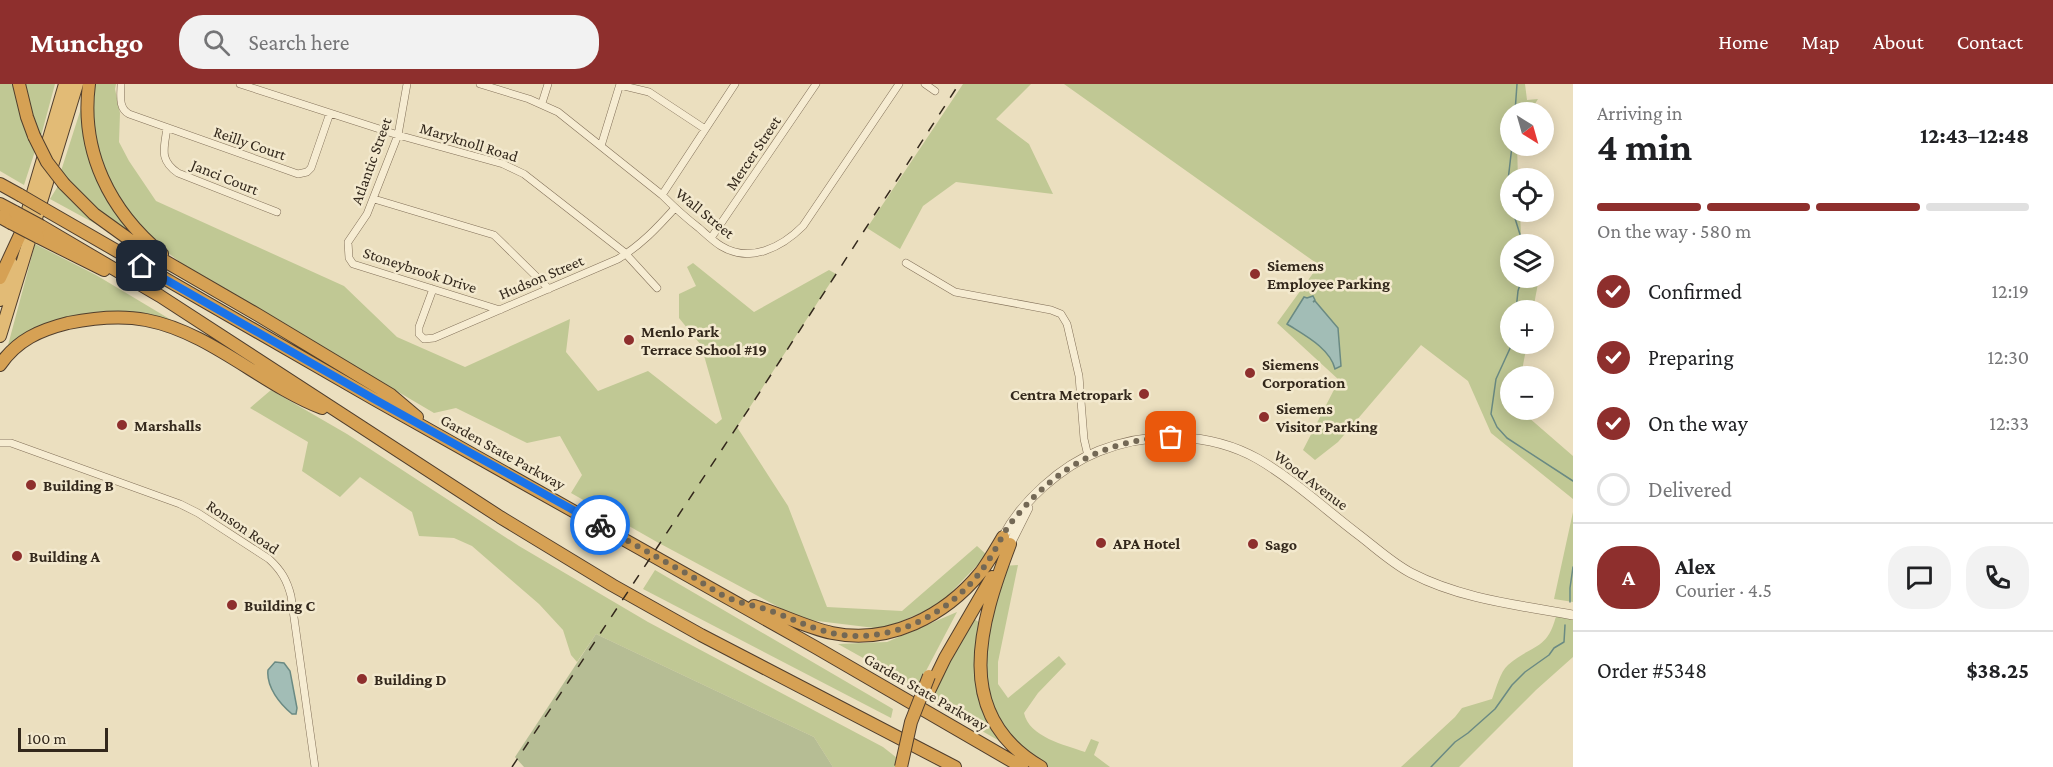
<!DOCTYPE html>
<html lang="en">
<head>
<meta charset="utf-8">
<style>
	body { margin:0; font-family:"Crimson Pro",serif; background:#f2f2f2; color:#202124; height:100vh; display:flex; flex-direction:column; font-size:22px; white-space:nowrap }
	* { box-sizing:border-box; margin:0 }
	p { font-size:20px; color:#757577 }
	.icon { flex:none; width:33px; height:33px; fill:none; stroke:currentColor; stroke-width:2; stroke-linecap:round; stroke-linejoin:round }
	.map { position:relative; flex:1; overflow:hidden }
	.drawer { display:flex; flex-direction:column; background:#fff; width:480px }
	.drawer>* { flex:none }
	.needle { width:39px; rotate:143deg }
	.controls { position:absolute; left:1500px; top:18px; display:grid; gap:12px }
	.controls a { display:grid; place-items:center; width:54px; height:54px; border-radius:50%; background:#fff; box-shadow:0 3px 15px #0003; font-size:30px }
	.scale { position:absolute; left:18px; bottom:15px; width:90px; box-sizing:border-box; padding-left:6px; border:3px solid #33281c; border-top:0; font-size:16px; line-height:21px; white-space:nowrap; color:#33281c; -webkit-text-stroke:4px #f3e9ce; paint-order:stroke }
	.pin { position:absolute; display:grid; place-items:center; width:51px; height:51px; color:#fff; margin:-26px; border-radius:12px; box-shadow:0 3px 9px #0006 }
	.courier { position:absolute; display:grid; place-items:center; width:60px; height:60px; margin:-30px; border:4px solid #1a73e8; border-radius:50%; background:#fff; color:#222; box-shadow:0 2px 8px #0007 }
	.summary em { font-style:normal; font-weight:700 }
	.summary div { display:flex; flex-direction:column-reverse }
	.summary { display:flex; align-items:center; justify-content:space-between; height:102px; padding:0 24px }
	h1 { font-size:39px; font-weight:700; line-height:45px }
	.bar { display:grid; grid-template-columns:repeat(4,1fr); gap:9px 6px; align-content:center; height:72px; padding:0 24px }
	.bar i { height:8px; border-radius:4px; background:#e0e0e0 }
	.bar .selected { background:#8e2f2d }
	.bar p { grid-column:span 4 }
	.line { display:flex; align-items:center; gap:15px; padding:0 24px; border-top:2px solid #e0e0e0 }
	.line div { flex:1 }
	.round { display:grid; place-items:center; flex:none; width:63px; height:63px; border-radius:24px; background:#f2f2f2 }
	ol { padding:0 24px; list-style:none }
	li { display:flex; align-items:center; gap:18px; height:66px }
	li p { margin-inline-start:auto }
	li .icon { padding:6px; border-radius:50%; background:#8e2f2d; color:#fff; stroke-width:4 }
	li:last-child { color:#757577 }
	li i { width:33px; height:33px; border:3px solid #e0e0e0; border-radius:50% }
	header { display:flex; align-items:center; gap:36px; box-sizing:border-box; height:84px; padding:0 30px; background:#8e2f2d; color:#fff }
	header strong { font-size:28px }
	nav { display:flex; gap:33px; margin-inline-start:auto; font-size:21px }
	.search { width:420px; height:54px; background:#f2f2f2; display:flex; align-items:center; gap:15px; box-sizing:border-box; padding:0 21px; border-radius:24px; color:#757577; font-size:22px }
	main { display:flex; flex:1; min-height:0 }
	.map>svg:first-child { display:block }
</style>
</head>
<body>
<header>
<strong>Munchgo</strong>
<div class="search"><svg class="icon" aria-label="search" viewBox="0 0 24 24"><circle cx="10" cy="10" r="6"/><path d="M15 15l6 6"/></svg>Search here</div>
<nav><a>Home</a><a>Map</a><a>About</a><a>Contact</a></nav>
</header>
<main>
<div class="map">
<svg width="1573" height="683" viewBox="0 0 1573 683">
	<rect width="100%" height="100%" fill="#ebdfbf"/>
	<path fill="#c0c894" d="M0 0H16L36 64 24 101 0 87Z
		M24 0H55L41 52 26 17Z
		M94 0H116L115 5 120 29 119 58 129 77 156 117 344 202 397 253 465 283 570 235 566 268 598 307 648 287 716 340 722 335 701 261 679 234V210L696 202 687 183 693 179 754 228 829 186 836 190 737 343 788 422 827 523 902 527 977 462 987 471 939 521 883 545 801 535 657 458 571 409 582 391 560 352 527 359 456 324 434 329 186 183 152 156 133 134 102 87 93 55Z
		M963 0H1031L996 35 1029 60 1053 110 956 98 923 122 900 165 867 144Z
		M1064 0H1525L1527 16 1538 15 1530 28H1510V62H1517L1518 94H1510V128H1520L1521 151 1528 160H1510V194H1539L1533 226H1510V260H1527L1521 292H1510V326H1520L1573 372V415L1491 349 1468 297 1421 261 1338 358 1315 376 1303 366 1339 296 1277 239 1319 181Z
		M84 15 86 55 141 156 86 117 61 87Z
		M58 102 105 145 50 115Z
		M35 160 96 191 178 240 117 227 53 239 7 265Z
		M271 306 347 350 519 462 648 538 883 663 897 674 895 683H833L814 653 596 550 577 578 571 571 563 546 539 520 472 462 454 454 419 452 412 428 360 393 340 413 302 387 308 358 250 324Z
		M1573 428V518L1554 515Z
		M1018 481 998 578V600L1008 614 1059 572 1066 580 1038 609 1024 629C1029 653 1065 661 1085 668L1091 655 1099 658 1094 671 1110 683H1041L1008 656 1003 659 926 615 969 532 984 541 1002 482Z
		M655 486 893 625 891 634 643 505Z
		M957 528 917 604 838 560 887 558Z
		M1557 528 1573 531V573L1536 606 1459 683H1401L1455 633 1462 624 1492 615C1496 605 1500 588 1508 581 1533 559 1548 568 1557 528Z"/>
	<path fill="#b6bd94" d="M596 550 814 653 833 683H524L515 673Z"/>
	<path fill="#a2bdb6" stroke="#6a8a83" stroke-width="1.5" d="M1313 212 1315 216 1313 218 1315 217 1338 244 1341 282 1335 285C1330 264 1304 251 1287 240L1304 213 1307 214Z
		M275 578 284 579 290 587 297 624 296 630H292C280 620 266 603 268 586Z"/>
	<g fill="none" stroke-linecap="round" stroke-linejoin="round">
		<path stroke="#6a8a83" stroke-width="1.5" d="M1515 28 1517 0
			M1510 118 1507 105 1512 62
			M1513 128 1523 160
			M1516 226 1518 207 1522 194
			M1512 260 1496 295 1491 330 1497 343 1507 354 1573 397
			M1570 518V504L1573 483
			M1431 683 1455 658 1468 649 1495 625 1512 601 1525 588 1549 571 1554 564 1564 558 1565 541"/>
		<defs>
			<path id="minor" d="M121 0C121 11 118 24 129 30L298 90 307 88 311 84 330 29
				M240 0 398 51 503 80 524 90 624 168 657 204
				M407 0 398 51 367 130 348 158 349 174 353 180 500 226
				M480 0 529 15 558 28 662 111C674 123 686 134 699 144 706 150 713 157 721 162 750 180 782 163 803 142L899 0
				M925 0 935 7
				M620 1 649 8 705 45
				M542 19 548 0
				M167 44C164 65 159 76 178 89L277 128
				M601 62 620 0
				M662 111 735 0
				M374 115 494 151 549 205
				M711 154 816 0
				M906 179 955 208 1051 226 1061 230 1067 240 1079 292 1084 355 1088 372
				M433 205 419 243V250L424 255 434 254 618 175C641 161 657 144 675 124
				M0 359H11L180 420 198 429 269 475C281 486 287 496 291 512L315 683"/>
			<path id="tertiary" d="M1003 453C1022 417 1061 382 1099 367 1149 347 1210 348 1258 375 1294 396 1326 426 1359 451 1376 464 1392 479 1411 489 1461 515 1518 521 1573 531
				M1010 460 1028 424"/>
			<path id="trunk" d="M23 143 65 0
				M0 216 11 179
				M0 252 77 0"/>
			<path id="motorway" d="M19 0 27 33 34 52
				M89 0C80 68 110 127 162 170
				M0 100 20 111
				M64 100 94 130 137 161 258 231 391 311 417 333
				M0 120 15 128
				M44 125 374 315 815 563 1022 683
				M0 133 11 139
				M41 142 160 212 500 433 612 501 701 551 955 683
				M38 153 104 186
				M0 194 20 151
				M0 281C17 256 40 246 68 239 93 234 121 231 146 236 210 248 262 301 322 324
				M1010 460C980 539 951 631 1041 683
				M754 522C781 530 805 543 832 549 889 561 945 532 981 488 989 477 996 465 1003 453
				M928 609 945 574 992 493"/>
		</defs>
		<use href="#minor" stroke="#827059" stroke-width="8"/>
		<use href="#tertiary" stroke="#827059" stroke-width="10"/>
		<use href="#trunk" stroke="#503e2d" stroke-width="14"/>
		<use href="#motorway" stroke="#503e2d" stroke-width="14"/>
		<use href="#minor" stroke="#f6ecd2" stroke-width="7"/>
		<use href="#tertiary" stroke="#f6ecd2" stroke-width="9"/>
		<use href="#trunk" stroke="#e2bb76" stroke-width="12"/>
		<use href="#motorway" stroke="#d6a154" stroke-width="12"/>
		<path stroke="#33281c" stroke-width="1.5" stroke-dasharray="10 10" stroke-linecap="butt" d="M512 683 754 317 959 0"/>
		<defs>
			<path id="motorway-bridge" d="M34 52 47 78 64 100
				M20 111 44 125
				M15 128 41 142
				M11 139 38 153
				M901 683 911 638 929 592"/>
		</defs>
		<use href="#motorway-bridge" stroke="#503e2d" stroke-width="14" stroke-linecap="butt"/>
		<use href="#motorway-bridge" stroke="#d6a154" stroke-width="12"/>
	</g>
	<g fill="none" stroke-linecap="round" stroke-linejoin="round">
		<path stroke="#736855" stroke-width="6" stroke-dasharray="0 10.8" d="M600 441C630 458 660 475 691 492 705 500 719 511 734 516 747 521 761 523 774 528 797 537 817 547 842 551 898 558 955 526 986 480 997 465 1003 447 1015 434 1057 383 1104 356 1171 353"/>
		<path stroke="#1a73e8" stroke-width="8" d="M142 182 374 315 600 441"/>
	</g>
	<g fill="#8e2f2d" stroke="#f3e9ce" stroke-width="2">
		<circle cx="1255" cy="190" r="6"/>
		<circle cx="629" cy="256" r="6"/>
		<circle cx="1250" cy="289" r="6"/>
		<circle cx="1144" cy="310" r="6"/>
		<circle cx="1264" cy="333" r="6"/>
		<circle cx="122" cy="341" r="6"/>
		<circle cx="31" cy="401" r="6"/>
		<circle cx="1101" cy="459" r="6"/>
		<circle cx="1253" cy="460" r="6"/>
		<circle cx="17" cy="472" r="6"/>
		<circle cx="232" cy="521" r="6"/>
		<circle cx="362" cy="595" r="6"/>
	</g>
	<g text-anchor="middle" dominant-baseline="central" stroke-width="5" stroke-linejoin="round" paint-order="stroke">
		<g font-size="16" fill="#33281c" stroke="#f3e9ce">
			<text transform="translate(469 58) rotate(17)">Maryknoll Road</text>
			<text transform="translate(250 59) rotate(19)">Reilly Court</text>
			<text transform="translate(753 69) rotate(-56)">Mercer Street</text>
			<text transform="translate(371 77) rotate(-70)">Atlantic Street</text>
			<text transform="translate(225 93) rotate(22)">Janci Court</text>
			<text transform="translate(705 129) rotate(39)">Wall Street</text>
			<text transform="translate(420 186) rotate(18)">Stoneybrook Drive</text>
			<text transform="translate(541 193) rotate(-23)">Hudson Street</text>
			<text transform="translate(503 368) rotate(29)">Garden State Parkway</text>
			<text transform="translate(1311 396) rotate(37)">Wood Avenue</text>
			<text transform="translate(243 443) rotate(34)">Ronson Road</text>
			<text transform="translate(926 608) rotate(30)">Garden State Parkway</text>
		</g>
		<g font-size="16" font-weight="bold" fill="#33281c" stroke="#f3e9ce" text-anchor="start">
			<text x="1267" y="181">Siemens<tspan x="1267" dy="18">Employee Parking</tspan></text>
			<text x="641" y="247">Menlo Park<tspan x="641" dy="18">Terrace School #19</tspan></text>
			<text x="1262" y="280">Siemens<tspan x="1262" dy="18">Corporation</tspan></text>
			<text x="1132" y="310" text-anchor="end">Centra Metropark</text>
			<text x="1276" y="324">Siemens<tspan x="1276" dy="18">Visitor Parking</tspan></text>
			<text x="134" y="341">Marshalls</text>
			<text x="43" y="401">Building B</text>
			<text x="1113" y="459">APA Hotel</text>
			<text x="1265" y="460">Sago</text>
			<text x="29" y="472">Building A</text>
			<text x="244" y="521">Building C</text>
			<text x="374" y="595">Building D</text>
		</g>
	</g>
</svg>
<div class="controls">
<a><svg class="needle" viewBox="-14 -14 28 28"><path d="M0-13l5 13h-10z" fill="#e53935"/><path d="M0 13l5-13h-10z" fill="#757577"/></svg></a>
<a><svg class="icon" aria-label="locate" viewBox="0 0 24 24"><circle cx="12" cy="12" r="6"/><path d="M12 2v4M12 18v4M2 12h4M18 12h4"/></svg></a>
<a><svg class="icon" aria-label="layers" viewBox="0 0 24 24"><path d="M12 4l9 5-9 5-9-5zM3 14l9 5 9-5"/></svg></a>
<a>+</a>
<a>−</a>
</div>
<div class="scale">100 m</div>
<div class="pin" style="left:1171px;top:353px;background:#ea580c"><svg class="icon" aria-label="bag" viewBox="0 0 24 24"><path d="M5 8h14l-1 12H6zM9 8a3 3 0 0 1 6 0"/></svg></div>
<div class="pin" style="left:142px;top:182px;background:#1f2937"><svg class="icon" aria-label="home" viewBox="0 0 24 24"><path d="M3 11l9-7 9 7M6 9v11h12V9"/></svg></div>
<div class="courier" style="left:600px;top:441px"><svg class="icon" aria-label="bike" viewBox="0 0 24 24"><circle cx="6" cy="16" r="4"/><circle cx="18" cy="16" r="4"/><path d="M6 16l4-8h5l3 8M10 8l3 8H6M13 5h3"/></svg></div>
</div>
<section class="drawer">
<div class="summary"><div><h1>4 min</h1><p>Arriving in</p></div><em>12:43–12:48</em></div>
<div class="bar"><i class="selected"></i><i class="selected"></i><i class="selected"></i><i></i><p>On the way · 580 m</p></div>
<ol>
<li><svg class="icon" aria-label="check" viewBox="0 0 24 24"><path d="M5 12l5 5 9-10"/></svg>Confirmed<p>12:19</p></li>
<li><svg class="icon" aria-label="check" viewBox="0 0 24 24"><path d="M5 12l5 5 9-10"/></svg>Preparing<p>12:30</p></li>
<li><svg class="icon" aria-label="check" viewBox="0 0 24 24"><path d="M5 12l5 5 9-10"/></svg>On the way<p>12:33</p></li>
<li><i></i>Delivered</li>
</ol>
<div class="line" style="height:108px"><b class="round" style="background:#8e2f2d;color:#fff">A</b><div><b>Alex</b><p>Courier · 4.5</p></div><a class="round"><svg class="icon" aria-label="chat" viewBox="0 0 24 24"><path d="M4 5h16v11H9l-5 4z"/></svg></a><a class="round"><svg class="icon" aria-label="phone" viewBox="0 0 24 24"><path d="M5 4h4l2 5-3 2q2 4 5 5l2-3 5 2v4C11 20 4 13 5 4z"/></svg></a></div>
<div class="line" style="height:78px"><div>Order #5348</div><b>$38.25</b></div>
</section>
</main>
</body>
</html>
